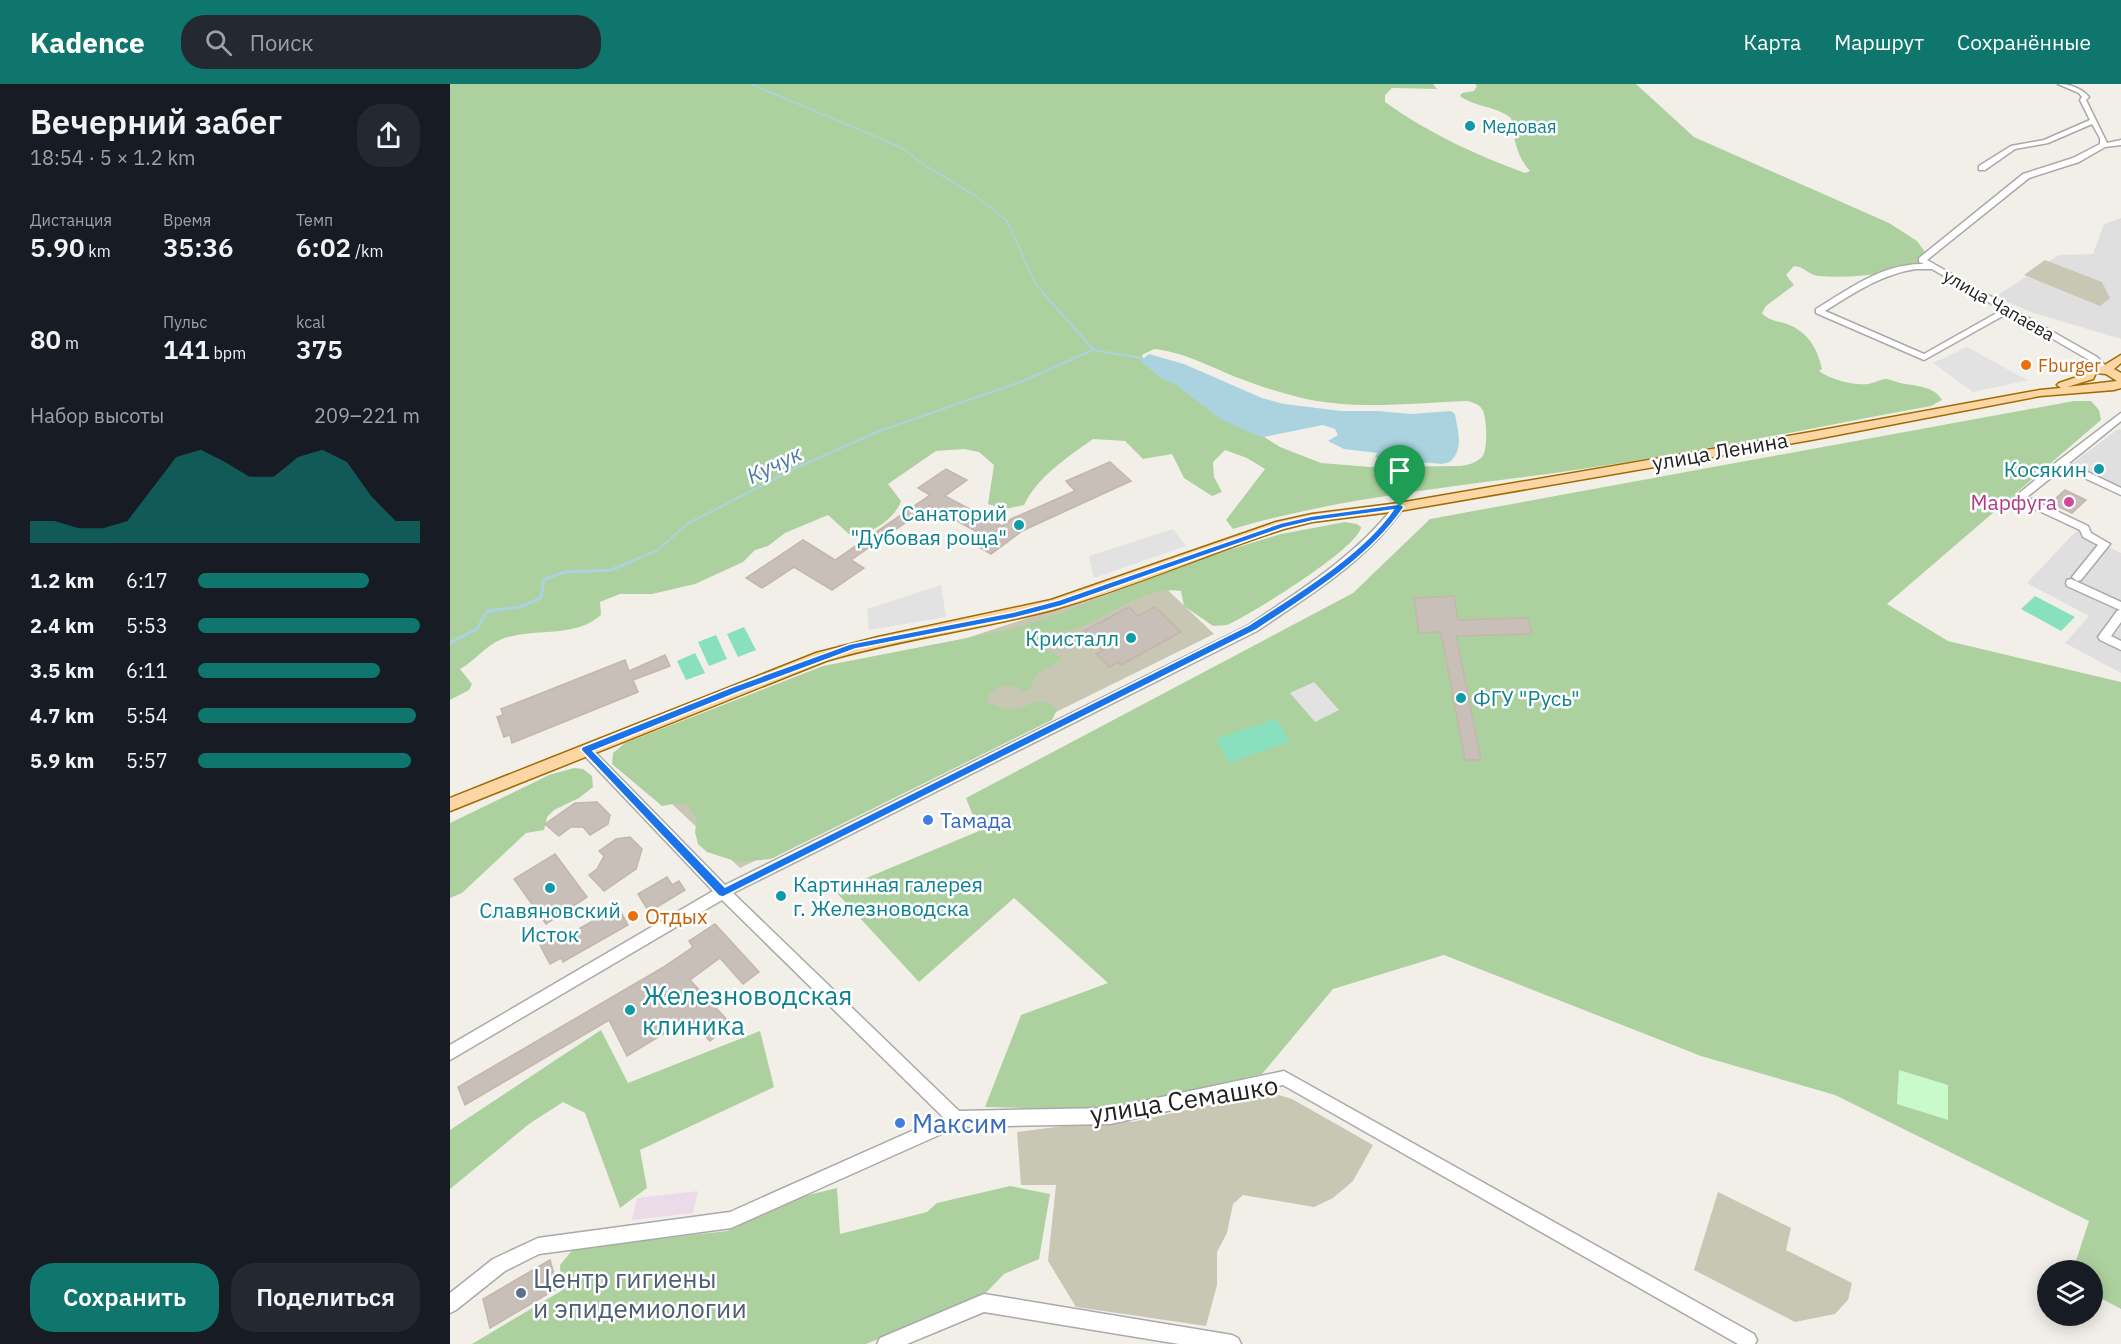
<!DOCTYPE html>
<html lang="ru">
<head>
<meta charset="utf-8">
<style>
	:root { --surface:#171b24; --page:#242831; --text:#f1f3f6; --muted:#9ea1a6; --accent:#0f766e }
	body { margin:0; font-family:"IBM Plex Sans",sans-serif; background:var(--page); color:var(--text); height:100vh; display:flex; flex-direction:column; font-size:22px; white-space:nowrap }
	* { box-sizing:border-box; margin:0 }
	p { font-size:20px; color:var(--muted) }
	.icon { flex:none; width:33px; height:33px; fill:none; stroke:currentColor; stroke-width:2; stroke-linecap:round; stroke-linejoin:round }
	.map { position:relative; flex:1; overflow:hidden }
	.side { display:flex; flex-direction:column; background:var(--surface); width:450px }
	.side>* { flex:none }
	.fabs { position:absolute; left:1587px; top:1176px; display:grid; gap:12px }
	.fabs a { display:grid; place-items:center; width:66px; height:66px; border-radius:50%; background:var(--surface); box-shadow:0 3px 15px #0003; font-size:30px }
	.pin { position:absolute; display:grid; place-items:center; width:51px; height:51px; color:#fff; margin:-62px -26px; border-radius:50% 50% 50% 0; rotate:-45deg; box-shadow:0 0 6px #0007 }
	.pin .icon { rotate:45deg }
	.round { display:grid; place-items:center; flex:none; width:63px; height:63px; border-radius:24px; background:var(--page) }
	.overview { display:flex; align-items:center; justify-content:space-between; height:102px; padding:0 30px }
	h1 { font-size:33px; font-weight:600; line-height:45px }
	.metrics { display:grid; grid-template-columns:repeat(3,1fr); gap:9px; height:102px; padding:6px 30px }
	.metrics div { display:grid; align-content:center }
	.metrics b { font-size:26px; font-weight:600 }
	.metrics small { font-size:16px; font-weight:400 }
	.metrics p { font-size:16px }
	.chart { height:168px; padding:12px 30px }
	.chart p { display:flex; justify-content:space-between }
	.chart svg { width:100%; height:108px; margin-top:6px; fill:var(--accent); opacity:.7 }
	.cta { display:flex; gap:12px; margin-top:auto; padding:12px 30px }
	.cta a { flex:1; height:69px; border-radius:24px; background:var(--accent); color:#fff; font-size:24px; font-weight:600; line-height:69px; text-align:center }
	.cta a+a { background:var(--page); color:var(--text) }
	ul { padding:0 30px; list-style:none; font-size:20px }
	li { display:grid; grid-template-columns:96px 72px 1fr; align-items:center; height:45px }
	li i { height:15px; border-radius:8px; background:var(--accent) }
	header { display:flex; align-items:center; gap:36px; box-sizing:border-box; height:84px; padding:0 30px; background:var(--accent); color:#fff }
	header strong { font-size:28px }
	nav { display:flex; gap:33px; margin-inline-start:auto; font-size:21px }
	.search { width:420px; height:54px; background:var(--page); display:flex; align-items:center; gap:15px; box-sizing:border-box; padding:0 21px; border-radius:24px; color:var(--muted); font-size:22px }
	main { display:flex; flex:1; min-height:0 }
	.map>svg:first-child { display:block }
	.residential { fill:#e0dfdf }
	.industrial { fill:#ebdbe8 }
	.construction { fill:#c7c7b4 }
	.forest { fill:#add19e; fill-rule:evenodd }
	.park { fill:#c8facc }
	.pitch { fill:#88e0be }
	.parking { fill:#e2e2e2 }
	.water { fill:#aad3df }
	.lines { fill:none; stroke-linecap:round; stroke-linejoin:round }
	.stream-far2 { stroke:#aad3df; stroke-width:1.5 }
	.stream-far1 { stroke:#aad3df; stroke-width:2 }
	.stream { stroke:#aad3df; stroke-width:3 }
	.building { fill:#c7bfb8; stroke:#c4b6ab; stroke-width:1.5 }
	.minor-casing { stroke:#a9a9a9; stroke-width:3 }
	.major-casing { stroke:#a06b00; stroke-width:3 }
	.minor { fill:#fff; fill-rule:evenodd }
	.major { fill:#fcd6a4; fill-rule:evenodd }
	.route { fill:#1a73e8; stroke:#fff; stroke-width:1.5; fill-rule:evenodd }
	.culture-dot { fill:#0f9aa8; stroke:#fff; stroke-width:2 }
	.food-dot { fill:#e8710a; stroke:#fff; stroke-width:2 }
	.hotel-dot { fill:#d1479c; stroke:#fff; stroke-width:2 }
	.shop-dot { fill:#3f7fe0; stroke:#fff; stroke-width:2 }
	.service-dot { fill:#5c6f8a; stroke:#fff; stroke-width:2 }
	.labels { text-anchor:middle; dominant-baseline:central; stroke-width:5; stroke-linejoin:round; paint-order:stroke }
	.far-culture-label { font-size:18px; fill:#0d838f; stroke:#fff; text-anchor:start }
	.far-street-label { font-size:18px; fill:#222; stroke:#fff }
	.far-food-label { font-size:18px; fill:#c56008; stroke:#fff; text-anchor:start }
	.street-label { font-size:21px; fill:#222; stroke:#fff }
	.culture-label { font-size:21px; fill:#0d838f; stroke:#fff; text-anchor:end }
	.hotel-label { font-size:21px; fill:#b23c85; stroke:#fff; text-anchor:end }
	.shop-label { font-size:21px; fill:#366cbe; stroke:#fff; text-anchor:start }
	.food-label { font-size:21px; fill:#c56008; stroke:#fff; text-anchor:start }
	.water-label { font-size:22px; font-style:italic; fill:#4a7aab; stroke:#fff }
	.near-culture-label { font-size:26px; fill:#0d838f; stroke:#fff; text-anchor:start }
	.near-street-label { font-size:26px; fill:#222; stroke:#fff }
	.near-shop-label { font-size:26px; fill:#366cbe; stroke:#fff; text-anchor:start }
	.near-service-label { font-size:26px; fill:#4e5e75; stroke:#fff; text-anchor:start }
</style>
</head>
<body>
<header>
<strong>Kadence</strong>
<div class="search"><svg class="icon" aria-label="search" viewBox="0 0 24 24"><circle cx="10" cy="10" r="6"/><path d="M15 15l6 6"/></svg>Поиск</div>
<nav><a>Карта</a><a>Маршрут</a><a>Сохранённые</a></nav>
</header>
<main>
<section class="side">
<div class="overview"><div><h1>Вечерний забег</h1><p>18:54 · 5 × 1.2 km</p></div><a class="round"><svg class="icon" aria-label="share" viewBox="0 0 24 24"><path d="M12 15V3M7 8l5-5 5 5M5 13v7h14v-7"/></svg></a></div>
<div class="metrics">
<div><p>Дистанция</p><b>5.90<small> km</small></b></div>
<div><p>Время</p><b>35:36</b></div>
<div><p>Темп</p><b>6:02<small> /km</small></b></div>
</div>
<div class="metrics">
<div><b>80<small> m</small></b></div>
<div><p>Пульс</p><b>141<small> bpm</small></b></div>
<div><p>kcal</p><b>375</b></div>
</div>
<div class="chart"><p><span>Набор высоты</span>209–221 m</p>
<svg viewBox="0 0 160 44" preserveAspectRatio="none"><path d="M0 44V35L10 35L20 38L30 38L40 35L50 22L60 9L70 6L80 11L90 17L100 17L110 9L120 6L130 11L140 25L150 35L160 35V44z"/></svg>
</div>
<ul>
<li><b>1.2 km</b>6:17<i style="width:77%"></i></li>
<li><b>2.4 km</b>5:53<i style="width:100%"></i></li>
<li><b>3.5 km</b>6:11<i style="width:82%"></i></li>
<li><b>4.7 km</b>5:54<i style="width:98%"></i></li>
<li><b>5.9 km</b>5:57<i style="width:96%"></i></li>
</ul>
<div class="cta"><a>Сохранить</a><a>Поделиться</a></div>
</section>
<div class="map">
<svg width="1671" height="1260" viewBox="0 0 1671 1260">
	<rect width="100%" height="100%" fill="#f2efe9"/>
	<!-- residential -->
	<g class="residential">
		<polygon points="1671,134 1671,255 1584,229 1545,213 1609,171 1643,170 1654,140"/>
		<polygon points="1668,345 1671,346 1671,404 1622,380"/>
		<polygon points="1627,446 1671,469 1671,589 1615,559 1639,532 1577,499"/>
	</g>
	<!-- industrial -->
	<polygon class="industrial" points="248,1107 243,1129 182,1136 187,1114"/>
	<!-- construction -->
	<g class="construction">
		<polygon points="1595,176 1652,198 1660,214 1650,222 1574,191"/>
		<polygon points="704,493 764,550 290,784 188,688 483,565"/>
		<polygon points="818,1008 842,1015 923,1061 903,1097 883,1114 864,1123 793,1111 783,1120 777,1149 767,1168 767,1201 756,1242 626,1223 598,1177 606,1101 571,1101 567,1048 668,1035 682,1038"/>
		<polygon points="1268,1108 1341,1144 1336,1166 1402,1199 1398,1216 1385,1230 1345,1238 1244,1186"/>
	</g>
	<!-- forest -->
	<g class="forest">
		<path d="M0 0H983L987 5 942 4 935 11V18C978 49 1026 71 1075 89L1080 87C1066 72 1064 54 1061 34 1046 22 1025 23 1010 12L1012 9 1024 7 1027 2 1025 0H1186L1244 53 1439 139 1467 157 1478 172 1475 180C1440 189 1405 195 1369 192 1358 191 1354 182 1344 182L1336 191 1344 201 1316 222 1312 229C1318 236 1326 237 1334 239 1356 246 1367 262 1372 285L1369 287C1379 295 1405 302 1418 300 1425 299 1430 295 1436 295 1443 296 1448 299 1455 300 1468 302 1485 303 1492 316L1481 322C1365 343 1249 368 1132 385 1018 402 893 412 783 445L776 436 815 385 797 374 775 366 763 378 764 393 772 408 762 412 734 394 722 370 693 375 675 357 643 355C618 373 588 392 574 421L555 425 538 420 544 381 529 368 514 365 486 367 438 400 451 417C445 435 420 451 401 452L378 431 335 449 318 462 305 466 293 478 245 500 202 510H170L150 518 151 531C124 555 85 543 52 555 36 561 25 577 10 585L22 600 19 606 0 616ZM704 265C735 268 762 284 791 295 809 302 829 308 848 313 903 327 962 319 1018 317 1024 319 1030 320 1033 327 1037 336 1038 366 1032 373 1026 379 1018 381 1010 382L920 383 871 379 830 363 694 277 692 271Z"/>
		<polygon points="1624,317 1641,317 1649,326 1651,336 1437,520 1498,557 1671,598 1671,1225 1643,1210 1642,1186 1623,1186 1639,1137 1385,1011 1251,972 994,871 883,905 812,990 658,1026 535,1023 571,931 658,899 564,814 469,898 385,807 529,747 516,714 903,509 980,435"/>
		<path d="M895 438 907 440 911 443C909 464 800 531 777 541L763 542 734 522 731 507C697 501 658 533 627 544 619 548 609 548 600 550L594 564 612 574C597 587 586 583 580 605L573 607C557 598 550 600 537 613V618C542 620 550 625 556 625 578 627 588 607 607 626L602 636 321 775 288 778 257 768 248 760 245 748 247 734 236 720 229 719 212 722 162 680 163 669 175 659 373 582 558 546 598 534 759 472 831 450Z"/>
		<polygon points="124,684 133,685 142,692 143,703 129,714 104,726 97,733 94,746 76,749 12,809 0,814 0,739 99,691"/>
		<polygon points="151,946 178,999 310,947 324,1003 190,1066 197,1104 170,1124 135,1029 113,1018 79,1040 0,1105 0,1046"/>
		<polygon points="560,1102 600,1110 589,1175 554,1190 532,1213 416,1260 22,1260 111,1207 110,1181 124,1164 277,1147 350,1113 387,1104 390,1150 477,1128 487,1119"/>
	</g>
	<!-- park -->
	<polygon class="park" points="1449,986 1498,1001 1498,1036 1447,1020"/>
	<!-- pitch -->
	<g class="pitch">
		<polygon points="1585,512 1625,533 1611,547 1571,525"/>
		<polygon points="294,543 306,566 288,573 277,550"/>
		<polygon points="266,551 277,575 259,582 248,558"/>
		<polygon points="245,569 255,589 236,596 227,577"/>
		<polygon points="826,635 840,657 779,679 766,655"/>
	</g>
	<!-- parking -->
	<g class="parking">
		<polygon points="1517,263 1568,291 1579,296 1523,308 1483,279"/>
		<polygon points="723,445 736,462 644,494 639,472"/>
		<polygon points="491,501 496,533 419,546 417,525"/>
		<polygon points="864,598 889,626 865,638 840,609"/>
	</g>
	<!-- water -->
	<path class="water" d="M699 270 734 280 812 314 834 320 891 327H928L961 330 1001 327 1005 330C1008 348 1014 365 1000 378L992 380 925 374 927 369 894 365 878 357 888 351 885 345 873 341 814 353 808 352 770 335 725 300 712 295 690 277Z"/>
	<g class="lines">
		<!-- stream-far2 -->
		<polyline class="stream-far2" points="301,0 450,63 476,82 526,112 557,137 585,199 595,210"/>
		<!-- stream-far1 -->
		<g class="stream-far1">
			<polyline points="593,209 643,265"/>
			<polyline points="180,478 208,466 237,440 346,384 427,348 573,297 643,266 691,274"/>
		</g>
		<!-- stream -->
		<polyline class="stream" points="0,559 27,545 37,527 70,523 91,514 94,495 115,488 161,486 183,477"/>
	</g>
	<!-- building -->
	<g class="building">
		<polygon points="660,378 681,397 572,447 541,470 527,462 538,454 480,422 401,476 414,484 382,506 344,483 312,504 296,494 353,456 385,476 480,411 468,404 496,385 517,396 495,412 552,442 561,435 625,407 616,397"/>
		<polygon points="1615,406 1636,416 1622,429 1601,419"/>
		<polygon points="1004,512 1008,536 1078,534 1082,550 1006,552 1031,676 1015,676 991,548 969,549 964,514"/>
		<polygon points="679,523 688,532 705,523 731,548 671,581 668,578 659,583 646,570 653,566 634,547"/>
		<polygon points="215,571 220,582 183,596 188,608 62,659 60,651 54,653 47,633 53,631 51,625 175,576 179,587"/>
		<polygon points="147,718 160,731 158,740 140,751 133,743 121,743 109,752 95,740 125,719"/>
		<polygon points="180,753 192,765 186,785 154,807 139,791 147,785 154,772 149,767 166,755"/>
		<polygon points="105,770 137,813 96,840 64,795"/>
		<polygon points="217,793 222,801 229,797 235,806 199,828 188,810"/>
		<polygon points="168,823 178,841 113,878 111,874 100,880 90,861 103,854 105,858"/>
		<polygon points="265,840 309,888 293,900 270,874 240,896 281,940 260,957 238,935 177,972 159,936 15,1021 8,1003 212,884 243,863 239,857"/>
		<polygon points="100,1176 108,1204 40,1244 33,1215"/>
	</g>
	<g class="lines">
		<!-- minor casing -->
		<g class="minor-casing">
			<g id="minor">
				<path d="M1608 0C1620 0 1631 4 1639 13L1636 16 1657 59 1671 56V61L1655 63 1629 78 1579 94 1477 176 1647 273 1658 284V288H1652L1641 277 1558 229 1474 276 1366 229V225C1399 205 1433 179 1474 180L1469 178V174L1573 90 1623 74 1650 60V54L1642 40 1598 59 1565 65 1535 86H1529V82L1561 62 1594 56 1640 36 1630 16 1632 13 1629 9ZM1466 185H1482L1552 226 1474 270 1375 227C1404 209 1432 190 1466 185Z"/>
				<polygon points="1671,329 1671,337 1619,379 1671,404 1671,411 1613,384 1577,413 1638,442 1641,449 1660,460 1631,496 1627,497 1622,493 1648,461 1633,453 1630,446 1570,418 1566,419 1561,416 1608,377"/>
				<path d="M949 420 954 423C917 477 860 511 807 547L283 809 509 1027 660 1024 834 987 1304 1250 1307 1256 1305 1260H1288L833 1001 660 1040 507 1043 281 1144 89 1170 55 1187 6 1226 0 1229V1209L43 1175 88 1154 280 1128 493 1033 272 816 0 976V961L263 807 132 669 130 666 132 663H140L275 801 799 541C852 505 906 472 945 421Z"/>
				<polygon points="1621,495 1671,518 1671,538 1661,552 1671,557 1671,566 1650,556 1648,553 1667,527 1670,526 1617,502 1616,499 1617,496"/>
				<polygon points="534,1210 782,1251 788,1254 791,1260 729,1260 534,1228 457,1260 427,1260 430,1254"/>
			</g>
		</g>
		<!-- major casing -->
		<g class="major-casing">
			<path id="major" d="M1671 271V279L1664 285 1671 289V304L1664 306 1590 312 1361 356 949 427 862 438 834 445C756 470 681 504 602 526 527 546 450 555 376 577L0 727V714L366 569 428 553 601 516 826 438 862 430 949 419 1361 348 1590 306 1611 304 1607 301 1609 299 1633 291 1635 286 1653 282ZM1646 289 1656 290 1667 297 1617 303 1643 295Z"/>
		</g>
		<!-- minor -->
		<use href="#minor" class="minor"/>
		<!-- major -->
		<use href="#major" class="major"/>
	</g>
	<!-- route -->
	<path class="route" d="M950 420 954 423C920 474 857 512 806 546L273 813 269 812 131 666 132 663 282 603 400 560 564 528 609 516 831 439 862 432ZM943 426C912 471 845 511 799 541L275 803 143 667 289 608 405 565 564 534 611 522 833 444 862 437Z"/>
	<!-- markers -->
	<g class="culture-dot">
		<circle cx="1020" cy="42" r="6"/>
		<circle cx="1649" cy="385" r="6"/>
		<circle cx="569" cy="441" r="6"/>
		<circle cx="681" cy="554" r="6"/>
		<circle cx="1011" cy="614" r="6"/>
		<circle cx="100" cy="804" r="6"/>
		<circle cx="331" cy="812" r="6"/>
		<circle cx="180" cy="926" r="6"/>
	</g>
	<g class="food-dot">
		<circle cx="1576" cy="281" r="6"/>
		<circle cx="183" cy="832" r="6"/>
	</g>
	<circle class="hotel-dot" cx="1619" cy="418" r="6"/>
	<g class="shop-dot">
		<circle cx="478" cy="736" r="6"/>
		<circle cx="450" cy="1039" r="6"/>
	</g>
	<circle class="service-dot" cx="71" cy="1209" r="6"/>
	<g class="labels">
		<!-- far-culture labels -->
		<g class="far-culture-label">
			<text x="1032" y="42">Медовая</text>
		</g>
		<!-- far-street labels -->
		<g class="far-street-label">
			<text transform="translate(1549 221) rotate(30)">улица Чапаева</text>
		</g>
		<!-- far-food labels -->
		<g class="far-food-label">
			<text x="1588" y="281">Fburger</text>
		</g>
		<!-- street labels -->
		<g class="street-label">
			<text transform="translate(1270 367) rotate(-10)">улица Ленина</text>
		</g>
		<!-- culture labels -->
		<g class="culture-label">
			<text x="1637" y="385">Косякин</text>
			<text x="557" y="429">Санаторий<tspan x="557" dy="24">"Дубовая роща"</tspan></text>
			<text x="669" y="554">Кристалл</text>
			<text x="1023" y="614" text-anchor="start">ФГУ "Русь"</text>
			<text x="343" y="800" text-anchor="start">Картинная галерея<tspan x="343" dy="24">г. Железноводска</tspan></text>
			<text x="100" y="826" text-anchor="middle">Славяновский<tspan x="100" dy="24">Исток</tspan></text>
		</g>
		<!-- hotel labels -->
		<g class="hotel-label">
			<text x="1607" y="418">Марфуга</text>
		</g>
		<!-- shop labels -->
		<g class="shop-label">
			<text x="490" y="736">Тамада</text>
		</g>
		<!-- food labels -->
		<g class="food-label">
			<text x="195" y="832">Отдых</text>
		</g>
		<!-- water labels -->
		<g class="water-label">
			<text transform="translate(324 380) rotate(-26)">Кучук</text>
		</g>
		<!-- near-culture labels -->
		<g class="near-culture-label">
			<text x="192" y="911">Железноводская<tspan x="192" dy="30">клиника</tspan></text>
		</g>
		<!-- near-street labels -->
		<g class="near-street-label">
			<text transform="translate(734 1015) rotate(-9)">улица Семашко</text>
		</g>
		<!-- near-shop labels -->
		<g class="near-shop-label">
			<text x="462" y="1039">Максим</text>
		</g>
		<!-- near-service labels -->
		<g class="near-service-label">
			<text x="83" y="1194">Центр гигиены<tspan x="83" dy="30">и эпидемиологии</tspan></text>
		</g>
	</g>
</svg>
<div class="fabs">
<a><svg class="icon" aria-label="layers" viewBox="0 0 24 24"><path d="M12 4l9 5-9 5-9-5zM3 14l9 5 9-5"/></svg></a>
</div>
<div class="pin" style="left:950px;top:423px;background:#1e9e55"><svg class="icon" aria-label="arrive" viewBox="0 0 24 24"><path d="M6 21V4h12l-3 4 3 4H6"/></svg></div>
</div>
</main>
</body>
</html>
